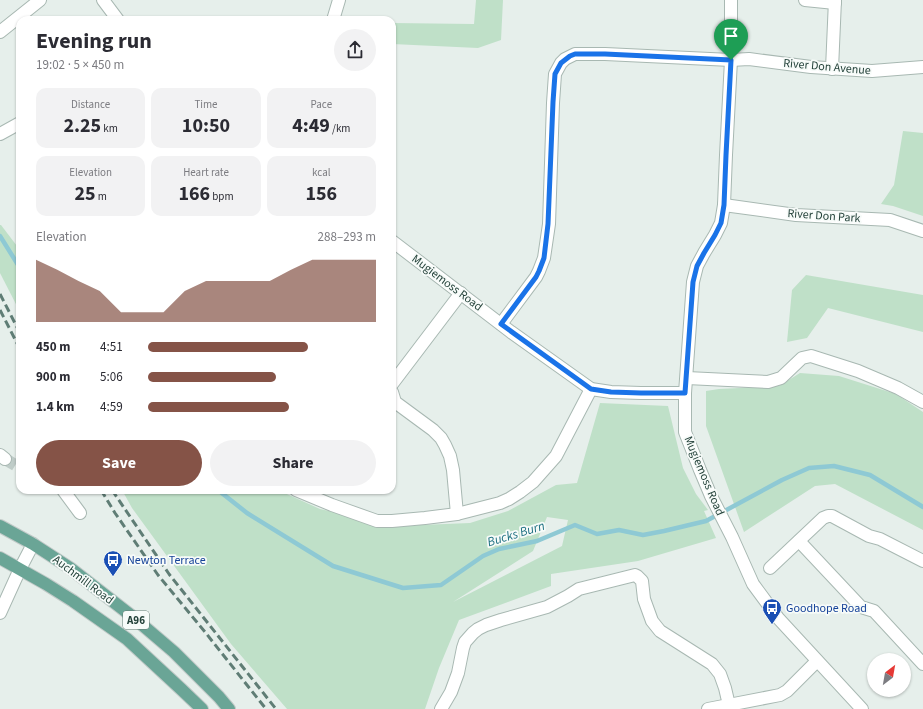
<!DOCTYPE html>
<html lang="en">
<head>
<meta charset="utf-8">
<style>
	:root { --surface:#fff; --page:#f2f2f3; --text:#2b2b33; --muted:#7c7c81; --accent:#855347 }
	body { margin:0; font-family:"Source Sans 3",sans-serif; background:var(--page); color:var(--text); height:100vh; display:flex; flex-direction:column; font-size:15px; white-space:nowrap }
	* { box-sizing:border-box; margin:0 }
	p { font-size:13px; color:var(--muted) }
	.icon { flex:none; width:22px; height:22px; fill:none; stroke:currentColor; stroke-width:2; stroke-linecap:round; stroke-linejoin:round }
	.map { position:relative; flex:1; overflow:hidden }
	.panel { position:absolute; left:16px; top:16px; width:380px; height:478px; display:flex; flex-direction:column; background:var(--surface); border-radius:12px; box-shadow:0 1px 3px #0004 }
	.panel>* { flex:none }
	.needle { width:26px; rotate:31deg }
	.buttons { position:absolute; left:867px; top:653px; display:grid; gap:8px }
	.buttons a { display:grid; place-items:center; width:44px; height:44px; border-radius:50%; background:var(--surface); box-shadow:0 1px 3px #0004; font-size:20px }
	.pin { position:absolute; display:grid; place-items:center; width:34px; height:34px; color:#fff; margin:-41px -17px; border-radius:50% 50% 50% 0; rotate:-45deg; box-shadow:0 0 4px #0007 }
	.pin .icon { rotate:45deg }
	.round { display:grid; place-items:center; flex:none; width:42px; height:42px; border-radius:21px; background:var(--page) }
	.head { display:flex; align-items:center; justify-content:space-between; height:68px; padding:0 20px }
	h1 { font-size:22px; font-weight:700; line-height:30px }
	.figures { display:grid; grid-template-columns:repeat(3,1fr); gap:6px; height:68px; padding:4px 20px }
	.figures div { display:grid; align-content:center; border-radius:10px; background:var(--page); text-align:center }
	.figures b { font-size:20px; font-weight:700 }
	.figures small { font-size:11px; font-weight:400 }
	.figures p { font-size:11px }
	.chart { height:112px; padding:8px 20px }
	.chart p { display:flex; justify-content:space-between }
	.chart svg { width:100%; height:72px; margin-top:4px; fill:var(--accent); opacity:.7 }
	.action { display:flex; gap:8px; margin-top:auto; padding:8px 20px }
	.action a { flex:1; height:46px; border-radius:24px; background:var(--accent); color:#fff; font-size:16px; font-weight:700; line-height:46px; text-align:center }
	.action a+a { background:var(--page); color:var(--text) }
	ul { padding:0 20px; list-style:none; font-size:13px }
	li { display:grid; grid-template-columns:64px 48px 1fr; align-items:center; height:30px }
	li i { height:10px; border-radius:5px; background:var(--accent) }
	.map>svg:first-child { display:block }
	.green { fill:#bfe0c8; fill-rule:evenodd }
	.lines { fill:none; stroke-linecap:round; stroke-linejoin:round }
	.stream { stroke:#8ec9d4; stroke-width:4.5 }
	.minor-tunnel { stroke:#bfccc8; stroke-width:12; stroke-dasharray:12 6; stroke-linecap:butt }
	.minor-casing { stroke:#a8b8b2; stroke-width:14 }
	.major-casing { stroke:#c2cac8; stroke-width:14 }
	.minor { stroke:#fff; stroke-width:12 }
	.major { stroke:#6aa596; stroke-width:12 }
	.rail { stroke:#5f7d75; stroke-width:3; stroke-dasharray:8 4; stroke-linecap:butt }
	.route-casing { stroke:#fff; stroke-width:8 }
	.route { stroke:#1a73e8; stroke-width:5 }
	.labels { text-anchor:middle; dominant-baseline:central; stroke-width:3.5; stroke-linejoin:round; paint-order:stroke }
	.shield { fill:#f7fbf9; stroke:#637a73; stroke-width:1 }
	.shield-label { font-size:11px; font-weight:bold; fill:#24423a }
	.street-label { font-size:12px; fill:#24423a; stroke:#f7fbf9 }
	.transit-label { font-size:12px; fill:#164399; stroke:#f7fbf9; text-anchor:start }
	.water-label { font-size:13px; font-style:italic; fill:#1c6f80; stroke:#f7fbf9 }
</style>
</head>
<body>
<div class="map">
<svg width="923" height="709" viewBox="0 0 923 709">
	<rect width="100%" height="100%" fill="#e6efeb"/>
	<!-- green -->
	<g class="green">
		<polygon points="476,0 503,0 501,40 478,48 392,44 392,23 474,24"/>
		<polygon points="903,131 923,133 923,216 893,206 881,204 894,185"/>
		<polygon points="0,225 1,225 20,250 20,312 0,273"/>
		<polygon points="806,275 923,295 923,332 828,308 807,338 787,342 792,290"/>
		<polygon points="800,373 839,376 896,394 923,412 923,530 835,484 815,486 744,532 706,426 706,391 719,389 779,386"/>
		<path d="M600 403 668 406 683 468 696 494 708 510 704 511 716 538 638 561 551 574V586L459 620 439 668 425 709H287L231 644 132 508 122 490H278L320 509 396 526 470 523 508 511 556 485 577 483ZM547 517 568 520 562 546 453 602 533 551Z"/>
	</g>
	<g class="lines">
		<!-- stream -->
		<g class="stream">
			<polyline points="0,236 20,268"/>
			<polyline points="218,490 247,513 333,566 403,588 441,585 483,556 499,549 537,541 575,525 597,534 619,530 643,535 664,531 706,521 782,480 809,468 834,466 870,475 923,507"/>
		</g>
		<!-- minor-tunnel -->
		<polyline class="minor-tunnel" points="5,459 20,468"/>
		<!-- minor casing -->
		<g class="minor-casing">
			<g id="minor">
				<polyline points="103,0 118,20"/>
				<polyline points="731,0 731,60 726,155 724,205 721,223 715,235 704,253 697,266 693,282 685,393 685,432 700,470 711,496 732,537 753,584 778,618 862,709"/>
				<polyline points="805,0 835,3"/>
				<polyline points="333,20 339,0"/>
				<polyline points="0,32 40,0"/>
				<polyline points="832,69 835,0"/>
				<polyline points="0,134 20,123"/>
				<polyline points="724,205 796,215 890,220 923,231"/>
				<polyline points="392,241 511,332 591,389 611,392 641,393 685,393"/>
				<polyline points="501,324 536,277 539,271 544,258 549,224 553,103 555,74 561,63 565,59 575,54 605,54 731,60 749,59 811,67 872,71 923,67"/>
				<polyline points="687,378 768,382 781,378 802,358 811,356 858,371 898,388 923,402"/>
				<polyline points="392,384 461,293"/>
				<polyline points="392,392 395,402 433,430 441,438 445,445 450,456 453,470 457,514"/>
				<polyline points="0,455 5,459"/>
				<polyline points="63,490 80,513"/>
				<polyline points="296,490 332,505 377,521 392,521 425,518 457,514 500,503 509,499 520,492 533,482 556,456 591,389"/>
				<polyline points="799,541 861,607 874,611 923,664"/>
				<polyline points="770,568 823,518 828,516 832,516 869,536 880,539 923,561"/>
				<polyline points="0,613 20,569 33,544"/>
				<polyline points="441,709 451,692 458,673 463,648 465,642 473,633 478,629 486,625 501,620 547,607 568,596 579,589 635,575 637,576 642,581 644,599 652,621 660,631 712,664 720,674 725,688 729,705"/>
				<polyline points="708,709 780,695 787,691 817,661"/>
			</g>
		</g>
		<!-- major casing -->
		<g class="major-casing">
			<g id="major">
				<polyline points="0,526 33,544 70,568 133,617 174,652 219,697 229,709"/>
				<polyline points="0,558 46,584 73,601 127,639 181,689 202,709"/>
			</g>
		</g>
		<!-- minor -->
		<use href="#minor" class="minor"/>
		<!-- major -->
		<use href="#major" class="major"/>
		<!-- rail -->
		<g class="rail">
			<polyline points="0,294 20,333"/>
			<polyline points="0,310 20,349"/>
			<polyline points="101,490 115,513 158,575 205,632 266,709"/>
			<polyline points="112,490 169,574 276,709"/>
		</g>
	</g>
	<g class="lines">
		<!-- route casing -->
		<g class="route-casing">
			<polygon id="route" points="575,54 605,54 731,60 726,155 724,205 721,223 715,235 704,253 697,266 693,282 685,393 641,393 611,392 591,389 501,324 536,277 539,271 544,258 548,224 553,102 555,74 561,63 570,56"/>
		</g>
		<!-- route -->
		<use href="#route" class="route"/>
	</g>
	<!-- icons -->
	<defs>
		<g id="bus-pin" transform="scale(1)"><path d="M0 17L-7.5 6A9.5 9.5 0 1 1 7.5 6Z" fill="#1a4fb4" stroke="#f7fbf9"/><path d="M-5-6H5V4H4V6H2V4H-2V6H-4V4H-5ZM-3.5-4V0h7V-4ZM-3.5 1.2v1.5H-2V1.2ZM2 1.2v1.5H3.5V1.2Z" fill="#fff"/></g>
	</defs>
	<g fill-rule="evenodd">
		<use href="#bus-pin" x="113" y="560"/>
		<use href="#bus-pin" x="772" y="608"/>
	</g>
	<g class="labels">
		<!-- shield labels -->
		<rect class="shield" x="123" y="611" width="26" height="18" rx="3"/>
		<g class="shield-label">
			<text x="136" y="620">A96</text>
		</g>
		<!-- street labels -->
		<g class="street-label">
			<text transform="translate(827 67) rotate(5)">River Don Avenue</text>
			<text transform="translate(824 216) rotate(4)">River Don Park</text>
			<text transform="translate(447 283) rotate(37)">Mugiemoss Road</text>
			<text transform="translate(704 476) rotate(67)">Mugiemoss Road</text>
			<text transform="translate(83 580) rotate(37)">Auchmill Road</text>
		</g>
		<!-- transit labels -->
		<g class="transit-label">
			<text x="127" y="560">Newton Terrace</text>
			<text x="786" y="608">Goodhope Road</text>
		</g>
		<!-- water labels -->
		<g class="water-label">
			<text transform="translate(516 534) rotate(-17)">Bucks Burn</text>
		</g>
	</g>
</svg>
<div class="buttons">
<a><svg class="needle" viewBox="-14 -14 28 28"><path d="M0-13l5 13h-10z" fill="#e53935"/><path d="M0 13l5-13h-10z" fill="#7c7c81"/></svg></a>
</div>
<div class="pin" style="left:731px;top:60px;background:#1e9e55"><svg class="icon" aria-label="arrive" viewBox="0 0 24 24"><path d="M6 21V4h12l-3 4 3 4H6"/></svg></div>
<section class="panel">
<div class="head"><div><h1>Evening run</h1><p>19:02 · 5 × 450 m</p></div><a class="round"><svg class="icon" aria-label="share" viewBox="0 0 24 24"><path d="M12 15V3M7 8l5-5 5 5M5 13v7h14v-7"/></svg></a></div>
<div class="figures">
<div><p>Distance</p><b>2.25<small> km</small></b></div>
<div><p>Time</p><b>10:50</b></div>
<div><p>Pace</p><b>4:49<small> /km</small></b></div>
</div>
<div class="figures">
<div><p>Elevation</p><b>25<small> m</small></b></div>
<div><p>Heart rate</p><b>166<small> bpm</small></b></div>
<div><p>kcal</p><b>156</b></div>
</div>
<div class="chart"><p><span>Elevation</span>288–293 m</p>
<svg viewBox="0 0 160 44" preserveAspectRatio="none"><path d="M0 44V6L10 12L20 19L30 25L40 38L50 38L60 38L70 25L80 19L90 19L100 19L110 19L120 12L130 6L140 6L150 6L160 6V44z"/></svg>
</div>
<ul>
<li><b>450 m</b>4:51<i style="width:70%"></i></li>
<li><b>900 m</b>5:06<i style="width:56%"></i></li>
<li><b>1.4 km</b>4:59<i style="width:62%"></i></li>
</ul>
<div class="action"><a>Save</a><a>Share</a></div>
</section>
</div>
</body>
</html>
